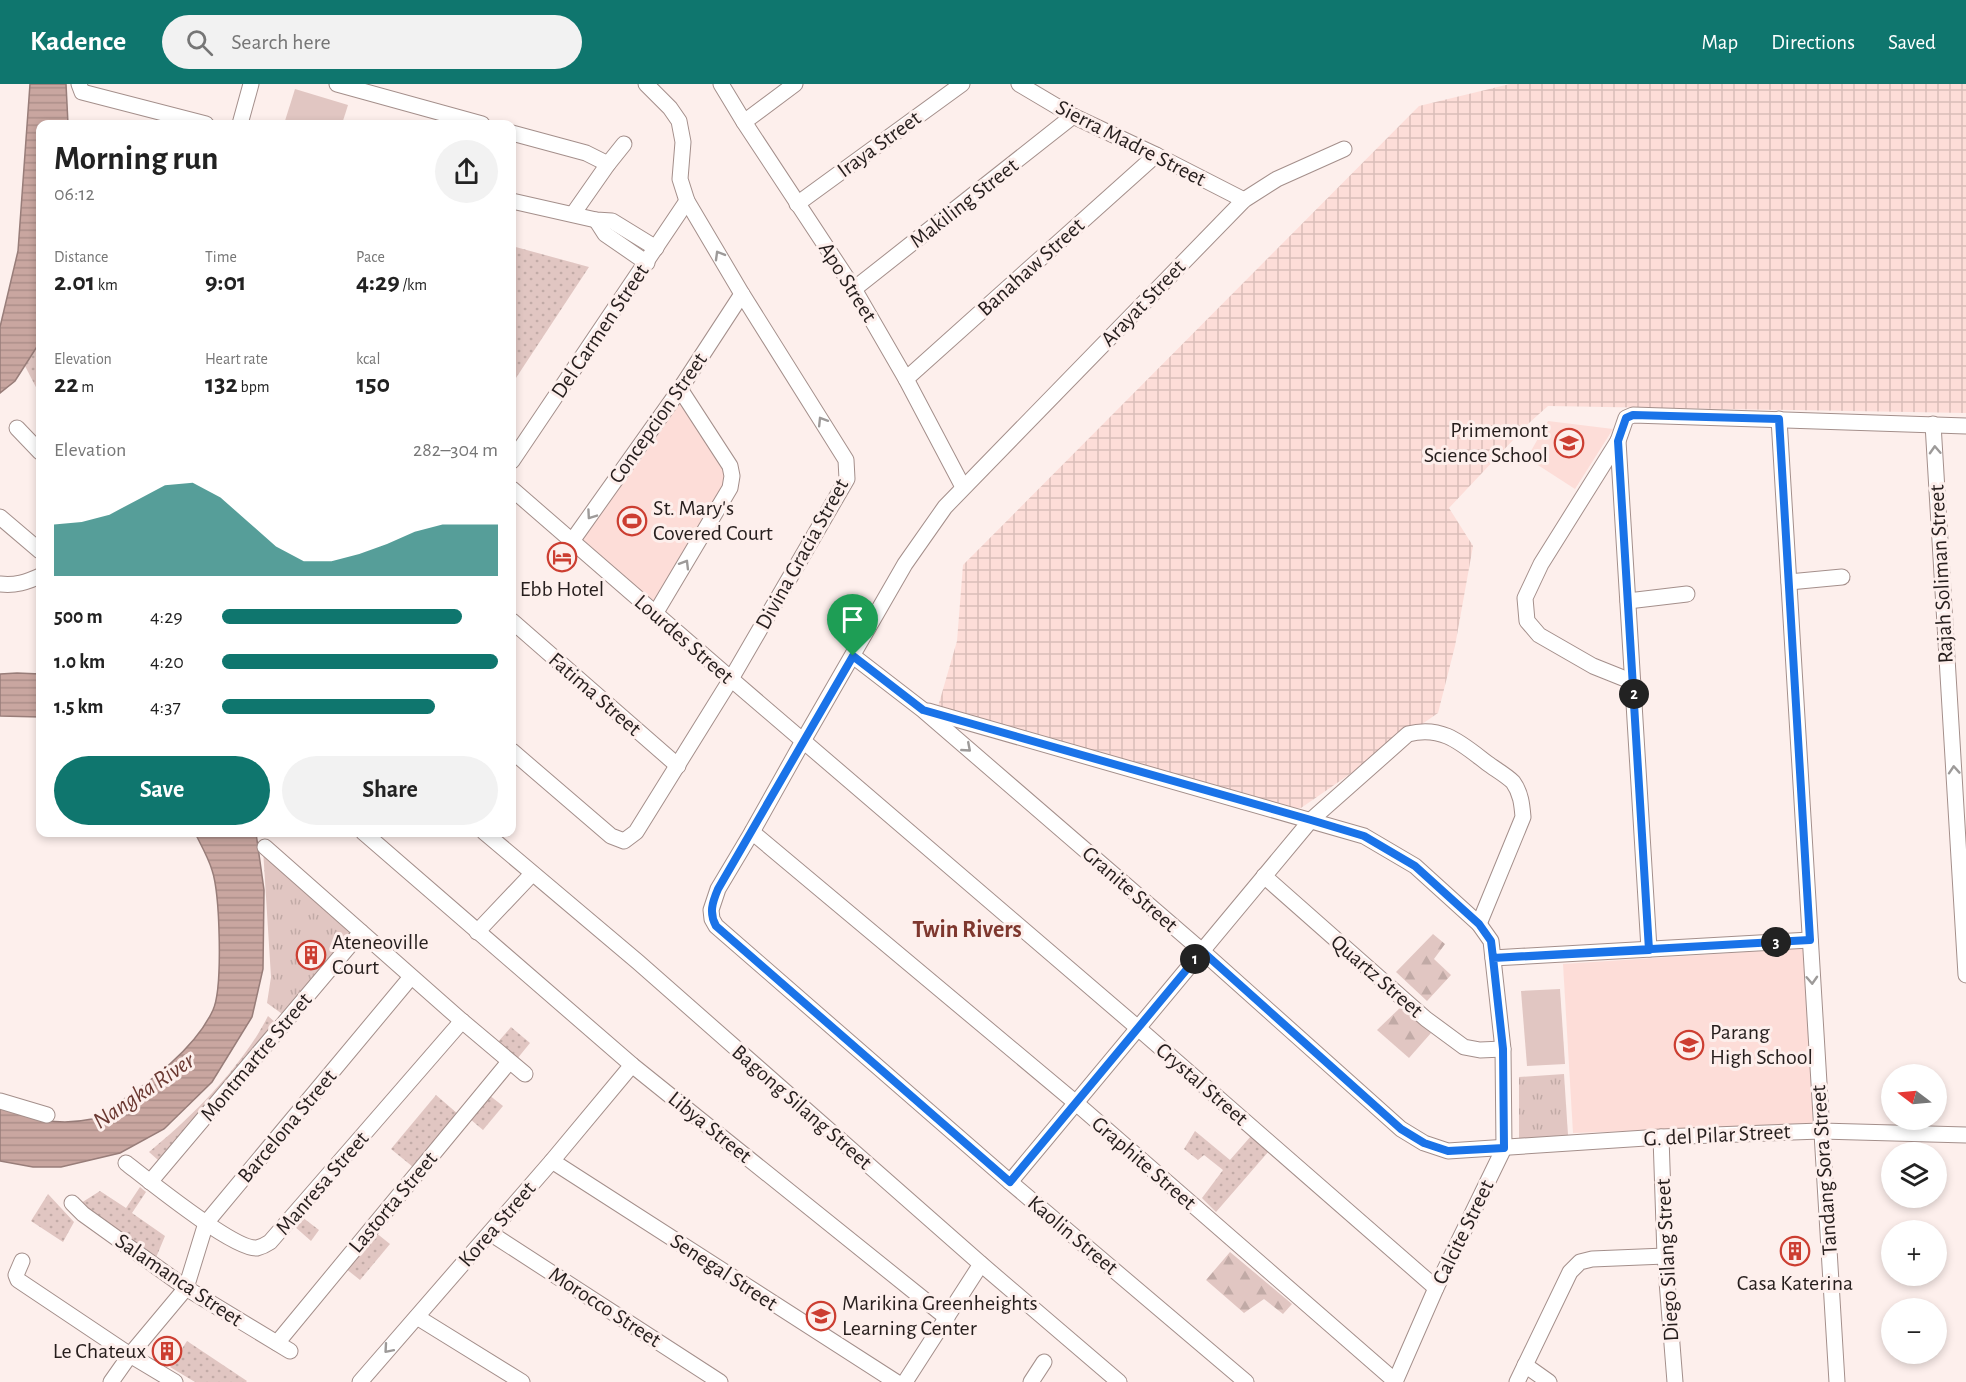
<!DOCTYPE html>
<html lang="en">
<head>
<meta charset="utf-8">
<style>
	:root { --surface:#fff; --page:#f2f2f2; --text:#222; --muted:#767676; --accent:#0f766e }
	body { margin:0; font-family:"Alegreya Sans",sans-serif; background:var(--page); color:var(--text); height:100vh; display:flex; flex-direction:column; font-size:22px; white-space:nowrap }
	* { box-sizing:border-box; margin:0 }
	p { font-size:20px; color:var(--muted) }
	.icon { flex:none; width:33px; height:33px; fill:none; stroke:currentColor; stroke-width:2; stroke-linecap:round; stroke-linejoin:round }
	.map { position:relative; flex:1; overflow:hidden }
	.details { position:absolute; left:36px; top:36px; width:480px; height:717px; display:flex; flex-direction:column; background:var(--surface); border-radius:12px; box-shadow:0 3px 9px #0003 }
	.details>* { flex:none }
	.needle { width:39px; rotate:286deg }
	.buttons { position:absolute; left:1881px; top:980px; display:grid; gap:12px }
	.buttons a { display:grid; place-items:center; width:66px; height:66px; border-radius:50%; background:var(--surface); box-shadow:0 3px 9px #0003; font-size:30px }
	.pin { position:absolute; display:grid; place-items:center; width:51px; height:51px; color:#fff; margin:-62px -26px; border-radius:50% 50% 50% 0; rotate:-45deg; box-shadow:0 0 6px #0007 }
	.pin .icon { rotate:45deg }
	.km { position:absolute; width:30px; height:30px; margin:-15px; border-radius:50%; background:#222; color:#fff; font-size:16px; line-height:30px; text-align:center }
	.round { display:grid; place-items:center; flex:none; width:63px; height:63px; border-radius:32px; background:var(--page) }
	.headline { display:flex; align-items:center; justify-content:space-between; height:102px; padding:0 18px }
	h1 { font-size:33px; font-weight:600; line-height:45px }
	.stats { display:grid; grid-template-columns:repeat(3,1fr); gap:9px; height:102px; padding:6px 18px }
	.stats div { display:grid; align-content:center }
	.stats b { font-size:26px; font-weight:600 }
	.stats small { font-size:16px; font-weight:400 }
	.stats p { font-size:16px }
	.chart { height:168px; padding:12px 18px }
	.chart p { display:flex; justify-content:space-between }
	.chart svg { width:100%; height:108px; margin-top:6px; fill:var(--accent); opacity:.7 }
	.action { display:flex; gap:12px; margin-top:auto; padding:12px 18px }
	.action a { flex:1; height:69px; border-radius:36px; background:var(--accent); color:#fff; font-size:24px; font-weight:600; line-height:69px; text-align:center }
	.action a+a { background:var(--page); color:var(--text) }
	ul { padding:0 18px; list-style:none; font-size:20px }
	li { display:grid; grid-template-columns:96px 72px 1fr; align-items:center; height:45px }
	li i { height:15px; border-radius:8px; background:var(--accent) }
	header { display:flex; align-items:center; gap:36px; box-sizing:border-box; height:84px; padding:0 30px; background:var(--accent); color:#fff }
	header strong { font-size:28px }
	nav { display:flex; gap:33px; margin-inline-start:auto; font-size:21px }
	.search { width:420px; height:54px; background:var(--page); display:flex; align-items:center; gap:15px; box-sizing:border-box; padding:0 21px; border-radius:33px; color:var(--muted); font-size:22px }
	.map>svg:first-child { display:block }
	.built { fill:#fdddd8 }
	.industrial { fill:url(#industrial-grid) }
	.grass { fill:url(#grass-dots) }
	.forest { fill:url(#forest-firs) }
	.park { fill:url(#park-tufts) }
	.pitch { fill:#e1c6c2 }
	.water { fill:url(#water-rules); stroke:#987d79; stroke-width:1.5 }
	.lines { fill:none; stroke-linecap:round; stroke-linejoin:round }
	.minor-casing { stroke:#a48f8b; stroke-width:17 }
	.minor { stroke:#fff; stroke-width:15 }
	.oneway { stroke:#9d9a99 }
	.route-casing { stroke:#fff; stroke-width:12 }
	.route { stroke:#1a73e8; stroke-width:8 }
	.labels { text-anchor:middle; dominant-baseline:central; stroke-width:6; stroke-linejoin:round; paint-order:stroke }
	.street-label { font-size:22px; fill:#261e1d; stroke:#fdefec }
	.poi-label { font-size:22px; fill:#261e1d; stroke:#fdefec; text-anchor:start }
	.neighbourhood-label { font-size:24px; font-weight:bold; fill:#7e372e; stroke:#fdefec }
	.water-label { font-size:24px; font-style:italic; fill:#6b3932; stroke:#fdefec }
</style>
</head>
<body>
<header>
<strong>Kadence</strong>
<div class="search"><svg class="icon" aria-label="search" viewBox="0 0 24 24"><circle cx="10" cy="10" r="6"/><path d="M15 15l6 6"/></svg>Search here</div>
<nav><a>Map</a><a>Directions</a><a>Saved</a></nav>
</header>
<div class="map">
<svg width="1966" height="1298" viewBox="0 0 1966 1298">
	<defs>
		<pattern id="industrial-grid" width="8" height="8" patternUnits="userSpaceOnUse" patternTransform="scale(1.5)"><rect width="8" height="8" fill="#fdddd8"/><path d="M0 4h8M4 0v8" fill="none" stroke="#d9bdb9"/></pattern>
		<pattern id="grass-dots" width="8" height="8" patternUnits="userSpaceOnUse" patternTransform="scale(1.5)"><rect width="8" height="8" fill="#e1c6c2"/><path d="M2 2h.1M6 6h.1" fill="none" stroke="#c1aaa6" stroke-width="1.8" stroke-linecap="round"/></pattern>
		<pattern id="forest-firs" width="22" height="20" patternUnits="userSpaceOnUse" patternTransform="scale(1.5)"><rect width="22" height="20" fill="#e1c6c2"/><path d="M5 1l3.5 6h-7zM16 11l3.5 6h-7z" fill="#c1aaa6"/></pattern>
		<pattern id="park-tufts" width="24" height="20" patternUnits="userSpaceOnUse" patternTransform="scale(1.5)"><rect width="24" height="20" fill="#e1c6c2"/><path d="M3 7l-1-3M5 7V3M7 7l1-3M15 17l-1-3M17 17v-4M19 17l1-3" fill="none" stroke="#c1aaa6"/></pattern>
		<pattern id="water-rules" width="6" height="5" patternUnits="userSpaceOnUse" patternTransform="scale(1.5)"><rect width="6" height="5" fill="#c9a6a0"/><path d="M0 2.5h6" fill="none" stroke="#ac8e89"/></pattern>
	</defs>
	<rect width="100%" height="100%" fill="#fdefec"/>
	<!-- built -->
	<g class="built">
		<polygon points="678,312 733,396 657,520 581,454"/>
		<polygon points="1548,337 1613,345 1575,405 1527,374"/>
		<polygon points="1805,864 1813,1041 1573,1049 1563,880"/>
	</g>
	<!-- industrial -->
	<polygon class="industrial" points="1510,0 1966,0 1966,329 1548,322 1529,339 1449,424 1473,462 1455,562 1438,629 1301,724 1264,723 937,626 957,557 963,481 1419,22"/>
	<!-- grass -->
	<g class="grass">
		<polygon points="512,162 589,183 512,300"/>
		<polygon points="40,258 40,311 25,282"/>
		<path d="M268 932 276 939 158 1076 149 1068C191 1034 243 982 268 932Z"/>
		<polygon points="511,943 530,959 517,975 498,958"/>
		<polygon points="436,1011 458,1030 413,1083 391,1065"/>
		<polygon points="489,1011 503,1022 483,1046 470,1035"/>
		<polygon points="1195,1047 1230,1076 1251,1052 1269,1067 1216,1128 1202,1114 1223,1086 1204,1071 1198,1076 1184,1065"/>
		<polygon points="140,1103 146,1108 132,1129 165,1152 155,1176 81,1119 100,1107 126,1124"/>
		<polygon points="48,1110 74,1138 63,1158 31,1137"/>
		<polygon points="302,1133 319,1146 311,1157 294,1142"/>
		<polygon points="375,1148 390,1160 360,1196 345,1184"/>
		<polygon points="187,1257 247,1297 246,1298 195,1298 170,1283"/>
	</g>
	<!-- forest -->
	<g class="forest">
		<polygon points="1433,850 1445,860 1434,875 1451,891 1427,917 1396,888"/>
		<polygon points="1403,921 1431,949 1409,974 1377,946"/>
		<polygon points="1230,1168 1292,1220 1283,1230 1264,1215 1244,1229 1206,1196"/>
	</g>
	<!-- park -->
	<g class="park">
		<polygon points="263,765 353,851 285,932 267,919 271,893"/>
		<polygon points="1564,990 1568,1051 1519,1055 1519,993"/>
	</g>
	<!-- pitch -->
	<g class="pitch">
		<polygon points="295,5 348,21 342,40 284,40"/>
		<polygon points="1560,905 1565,980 1527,982 1521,907"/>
	</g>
	<!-- water -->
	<g class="water">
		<polygon points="30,0 66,0 68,40 40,40 40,258 15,297 0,309 0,243 18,167"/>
		<polygon points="17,589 40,590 40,633 0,632 0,590"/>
		<path d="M195 749H256L264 806 263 885 252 933 212 998 164 1045 120 1069 61 1083H33L0 1077V1021C30 1036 59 1042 92 1035 100 1033 109 1025 115 1021 150 998 195 965 213 926 223 904 220 810 212 786 208 773 201 761 195 749Z"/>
	</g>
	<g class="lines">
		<!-- minor casing -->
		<g class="minor-casing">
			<g id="minor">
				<polyline points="79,0 82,8 206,40"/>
				<polyline points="337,0 482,40"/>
				<polyline points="721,0 744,38 854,205 906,295 963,403"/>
				<polyline points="1019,0 1073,32 1156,71 1244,116"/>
				<polyline points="744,38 795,0"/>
				<polyline points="240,40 251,0"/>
				<polyline points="512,49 586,69 608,80"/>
				<polyline points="512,117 596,136 612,137 656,164"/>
				<polyline points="797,120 962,0"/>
				<polyline points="573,130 608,80 624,60"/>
				<polyline points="596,136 605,150 647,179"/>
				<polyline points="854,205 1073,32"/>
				<polyline points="906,295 1156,71"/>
				<polyline points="1779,335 1837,1298"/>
				<polyline points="1933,340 1966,891"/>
				<polyline points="17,344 40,368"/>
				<polyline points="1618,357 1541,480 1525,514 1527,537 1539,551 1593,582 1633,598"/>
				<polyline points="512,377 687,117"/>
				<polyline points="512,405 731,595 1138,944 1436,1204"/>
				<polyline points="0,433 40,467"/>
				<polyline points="572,457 680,305 742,210"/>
				<polyline points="1789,498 1842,493"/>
				<path d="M0 500C15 502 27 498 40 492"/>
				<polyline points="1628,517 1687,510"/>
				<polyline points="655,530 730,404 732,392 730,382 680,305"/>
				<polyline points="512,537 678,682"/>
				<polyline points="853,572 923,626 1202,867 1401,1045 1424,1059 1448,1067 1661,1053 1821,1047 1966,1051"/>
				<polyline points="928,627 1364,752 1415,782 1479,840 1491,857 1503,965 1504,1064 1436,1204 1395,1298"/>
				<polyline points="512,667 611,752 624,757 636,748 731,595 847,395 846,376 742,210 687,117 680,95 683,58 679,37 670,24 646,0"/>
				<polyline points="363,748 632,981 947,1234"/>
				<polyline points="484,748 638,878 981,1180 1119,1298"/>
				<polyline points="752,748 1076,1019 1395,1297"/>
				<polyline points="265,763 462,937 525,990"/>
				<polyline points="1264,792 1426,935 1464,963 1480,966 1503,965"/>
				<polyline points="477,848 532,790"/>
				<polyline points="1649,865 1618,357 1626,334 1633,331 1966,342"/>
				<polyline points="1493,874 1810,856"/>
				<polyline points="0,1017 47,1031"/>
				<polyline points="1661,1053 1665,1172 1675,1298"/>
				<polyline points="552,1077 896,1298"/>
				<path d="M126 1079C148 1096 234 1166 257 1164 261 1163 267 1160 270 1158L462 937"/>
				<polyline points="150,1098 361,848"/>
				<path d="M1010 1098 1311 736 1408 650C1442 641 1461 659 1487 679 1495 685 1506 691 1513 698 1521 709 1522 721 1523 733L1479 840"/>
				<polyline points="72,1119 83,1130 186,1204 290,1267"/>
				<polyline points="490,1149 720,1298"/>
				<polyline points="22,1177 16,1191 18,1196 130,1271 175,1298"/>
				<polyline points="417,1233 522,1298"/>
				<polyline points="277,1259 509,978"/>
				<polyline points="1525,1281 1549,1298"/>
				<polyline points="111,1298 130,1271 186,1204 206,1139 411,893"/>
				<polyline points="360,1298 552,1077 632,981"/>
				<polyline points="905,1298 981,1180"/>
				<polyline points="1031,1298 1044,1278"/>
				<polyline points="1246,1298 1010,1098 716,842 712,835 711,826 718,805 752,748 803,657 905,480 945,423 1244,116 1277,95 1344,65"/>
				<polyline points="1517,1298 1570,1188 1580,1178 1592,1175 1665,1172"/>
			</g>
		</g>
		<!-- minor -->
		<use href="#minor" class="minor"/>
	</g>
	<!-- one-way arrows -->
	<defs><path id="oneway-chevron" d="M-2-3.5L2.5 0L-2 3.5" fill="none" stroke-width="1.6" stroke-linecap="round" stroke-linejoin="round" transform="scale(1.5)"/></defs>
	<g class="oneway">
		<use href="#oneway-chevron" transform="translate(719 171) rotate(-120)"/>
		<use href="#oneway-chevron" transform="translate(822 337) rotate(-122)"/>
		<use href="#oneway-chevron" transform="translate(1935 366) rotate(-93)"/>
		<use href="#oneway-chevron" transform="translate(591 431) rotate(125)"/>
		<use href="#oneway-chevron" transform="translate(685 480) rotate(-59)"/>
		<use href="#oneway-chevron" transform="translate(967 664) rotate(41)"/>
		<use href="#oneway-chevron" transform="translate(1954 686) rotate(-94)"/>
		<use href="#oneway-chevron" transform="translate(1812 896) rotate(87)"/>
		<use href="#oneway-chevron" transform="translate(388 1265) rotate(131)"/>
	</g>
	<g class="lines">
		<!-- route casing -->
		<g class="route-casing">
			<path id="route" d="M853 572 718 805C712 819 709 829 716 842L1010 1098 1202 867 1401 1045 1424 1059 1448 1067 1504 1064 1503 965 1493 874 1649 866 1618 357 1626 334 1633 331 1779 335 1810 856C1704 862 1599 868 1493 874L1491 857 1479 840 1415 782 1364 752 1311 736 923 626 853 572"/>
		</g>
		<!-- route -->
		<use href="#route" class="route"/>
	</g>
	<!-- icons -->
	<defs>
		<g id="school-ring" transform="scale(1.5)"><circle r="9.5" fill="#fdefec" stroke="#cc3e31" stroke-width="1.5"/><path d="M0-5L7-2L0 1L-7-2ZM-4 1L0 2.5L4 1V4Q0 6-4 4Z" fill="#cc3e31"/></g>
		<g id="stadium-ring" transform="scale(1.5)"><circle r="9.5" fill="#fdefec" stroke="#cc3e31" stroke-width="1.5"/><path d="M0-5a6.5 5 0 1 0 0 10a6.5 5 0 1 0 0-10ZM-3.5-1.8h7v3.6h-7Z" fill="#cc3e31"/></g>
		<g id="hotel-ring" transform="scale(1.5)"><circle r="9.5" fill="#fdefec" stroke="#cc3e31" stroke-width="1.5"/><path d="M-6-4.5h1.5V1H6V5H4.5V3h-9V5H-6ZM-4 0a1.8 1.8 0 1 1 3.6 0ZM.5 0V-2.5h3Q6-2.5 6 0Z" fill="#cc3e31"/></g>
		<g id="building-ring" transform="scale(1.5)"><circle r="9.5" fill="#fdefec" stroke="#cc3e31" stroke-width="1.5"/><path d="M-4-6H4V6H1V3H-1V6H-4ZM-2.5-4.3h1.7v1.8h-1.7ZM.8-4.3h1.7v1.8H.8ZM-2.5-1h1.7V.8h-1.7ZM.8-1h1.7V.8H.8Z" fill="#cc3e31"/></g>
	</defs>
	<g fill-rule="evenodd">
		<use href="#school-ring" x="1569" y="359"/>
		<use href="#stadium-ring" x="632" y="437"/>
		<use href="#hotel-ring" x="562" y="473"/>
		<use href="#building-ring" x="311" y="871"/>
		<use href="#school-ring" x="1689" y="961"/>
		<use href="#building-ring" x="1795" y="1167"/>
		<use href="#school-ring" x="821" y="1232"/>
		<use href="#building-ring" x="167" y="1267"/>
	</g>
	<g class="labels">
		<!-- street labels -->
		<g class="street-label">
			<text transform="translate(1131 59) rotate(27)">Sierra Madre Street</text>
			<text transform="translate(879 60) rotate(-36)">Iraya Street</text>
			<text transform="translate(964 119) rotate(-38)">Makiling Street</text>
			<text transform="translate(1031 183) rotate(-42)">Banahaw Street</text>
			<text transform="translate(848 198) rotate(58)">Apo Street</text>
			<text transform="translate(1143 219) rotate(-46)">Arayat Street</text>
			<text transform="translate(600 247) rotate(-56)">Del Carmen Street</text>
			<text transform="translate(658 334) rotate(-55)">Concepcion Street</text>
			<text transform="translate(802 470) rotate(-61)">Divina Gracia Street</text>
			<text transform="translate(1941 490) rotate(-93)">Rajah Soliman Street</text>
			<text transform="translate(684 555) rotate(41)">Lourdes Street</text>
			<text transform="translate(595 610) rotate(41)">Fatima Street</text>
			<text transform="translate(1130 805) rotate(41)">Granite Street</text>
			<text transform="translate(1377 892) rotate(41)">Quartz Street</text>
			<text transform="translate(256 973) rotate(-50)">Montmartre Street</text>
			<text transform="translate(1202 1000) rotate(41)">Crystal Street</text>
			<text transform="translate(802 1023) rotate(41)">Bagong Silang Street</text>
			<text transform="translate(287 1042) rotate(-50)">Barcelona Street</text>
			<text transform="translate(710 1043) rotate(39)">Libya Street</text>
			<text transform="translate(1717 1051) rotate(-3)">G. del Pilar Street</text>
			<text transform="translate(1144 1079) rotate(41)">Graphite Street</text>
			<text transform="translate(1824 1086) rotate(-94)">Tandang Sora Street</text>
			<text transform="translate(322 1099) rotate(-49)">Manresa Street</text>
			<text transform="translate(393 1118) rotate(-50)">Lastorta Street</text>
			<text transform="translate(497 1140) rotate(-49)">Korea Street</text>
			<text transform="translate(1463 1148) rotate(-64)">Calcite Street</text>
			<text transform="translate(1073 1151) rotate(40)">Kaolin Street</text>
			<text transform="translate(1667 1176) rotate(-93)">Diego Silang Street</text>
			<text transform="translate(724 1188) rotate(33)">Senegal Street</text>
			<text transform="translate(179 1196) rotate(34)">Salamanca Street</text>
			<text transform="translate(605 1223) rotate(33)">Morocco Street</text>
		</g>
		<!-- poi labels -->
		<g class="poi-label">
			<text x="1548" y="346" text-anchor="end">Primemont<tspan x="1548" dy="25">Science School</tspan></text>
			<text x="653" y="424">St. Mary's<tspan x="653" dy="25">Covered Court</tspan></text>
			<text x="562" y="505" text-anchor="middle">Ebb Hotel</text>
			<text x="332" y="858">Ateneoville<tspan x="332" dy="25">Court</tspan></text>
			<text x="1710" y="948">Parang<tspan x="1710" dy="25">High School</tspan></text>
			<text x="1795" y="1199" text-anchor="middle">Casa Katerina</text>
			<text x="842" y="1219">Marikina Greenheights<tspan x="842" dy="25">Learning Center</tspan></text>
			<text x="146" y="1267" text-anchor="end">Le Chateux</text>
		</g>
		<!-- neighbourhood labels -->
		<g class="neighbourhood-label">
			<text x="967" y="846">Twin Rivers</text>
		</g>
		<!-- water labels -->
		<g class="water-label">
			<text transform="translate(144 1007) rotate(-34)">Nangka River</text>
		</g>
	</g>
</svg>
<div class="buttons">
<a><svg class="needle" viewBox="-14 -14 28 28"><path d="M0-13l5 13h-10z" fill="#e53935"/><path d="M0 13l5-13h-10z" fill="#767676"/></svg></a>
<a><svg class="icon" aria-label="layers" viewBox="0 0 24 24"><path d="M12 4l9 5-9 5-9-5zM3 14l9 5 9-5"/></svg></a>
<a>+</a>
<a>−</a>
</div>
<div class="pin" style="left:853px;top:572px;background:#1e9e55"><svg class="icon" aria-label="arrive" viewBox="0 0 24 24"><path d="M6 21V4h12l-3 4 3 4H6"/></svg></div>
<b class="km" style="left:1195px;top:875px">1</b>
<b class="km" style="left:1634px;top:610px">2</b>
<b class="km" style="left:1776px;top:858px">3</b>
<section class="details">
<div class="headline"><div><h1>Morning run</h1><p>06:12</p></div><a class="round"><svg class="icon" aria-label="share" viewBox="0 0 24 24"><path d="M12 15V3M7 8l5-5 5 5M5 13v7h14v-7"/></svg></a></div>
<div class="stats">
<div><p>Distance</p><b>2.01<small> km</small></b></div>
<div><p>Time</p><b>9:01</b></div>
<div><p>Pace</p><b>4:29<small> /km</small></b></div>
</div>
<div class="stats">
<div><p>Elevation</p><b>22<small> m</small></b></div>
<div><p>Heart rate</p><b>132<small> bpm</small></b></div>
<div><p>kcal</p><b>150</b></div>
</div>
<div class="chart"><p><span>Elevation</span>282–304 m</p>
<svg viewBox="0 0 160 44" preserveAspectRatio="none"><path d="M0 44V23L10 22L20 19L30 13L40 7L50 6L60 12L70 22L80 32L90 38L100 38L110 35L120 31L130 26L140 23L150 23L160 23V44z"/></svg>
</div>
<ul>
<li><b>500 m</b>4:29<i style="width:87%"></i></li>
<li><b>1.0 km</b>4:20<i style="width:100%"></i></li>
<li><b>1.5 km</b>4:37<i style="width:77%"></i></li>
</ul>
<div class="action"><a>Save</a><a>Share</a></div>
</section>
</div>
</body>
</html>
